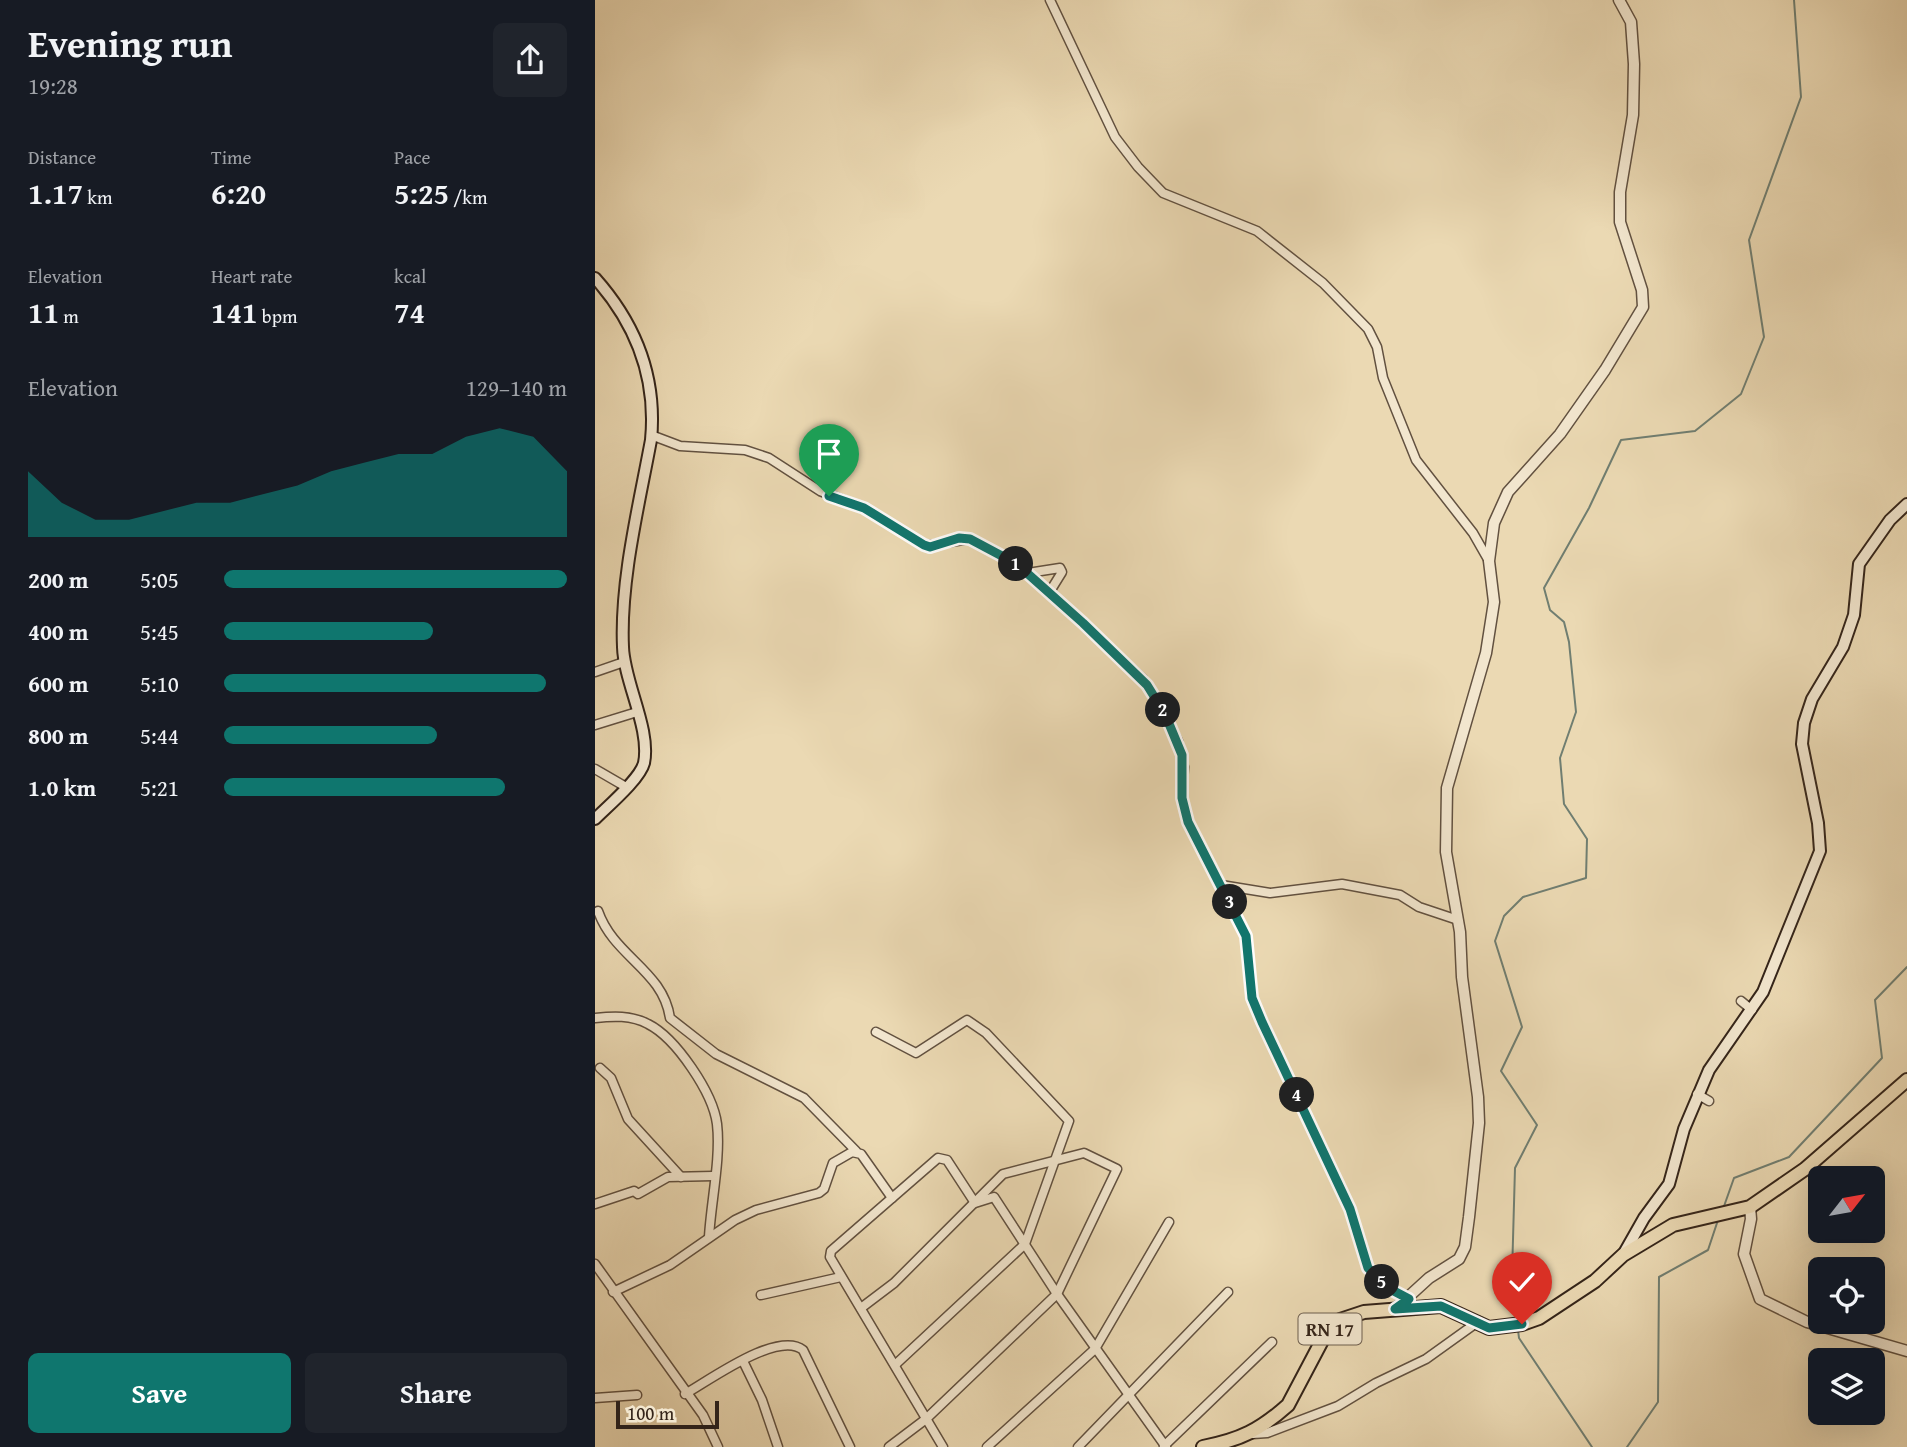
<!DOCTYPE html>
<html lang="en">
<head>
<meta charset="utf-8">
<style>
	:root { --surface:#171b24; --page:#20242c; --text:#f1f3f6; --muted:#9ea1a6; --accent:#0f766e }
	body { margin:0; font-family:"Gentium Book Plus",serif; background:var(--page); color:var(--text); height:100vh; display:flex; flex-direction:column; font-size:26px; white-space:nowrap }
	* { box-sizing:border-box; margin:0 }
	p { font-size:23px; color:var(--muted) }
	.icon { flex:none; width:38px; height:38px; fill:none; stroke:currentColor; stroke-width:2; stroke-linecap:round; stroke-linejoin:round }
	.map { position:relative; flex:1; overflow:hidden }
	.sheet { display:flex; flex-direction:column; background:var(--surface); width:595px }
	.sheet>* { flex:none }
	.needle { width:46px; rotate:59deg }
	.controls { position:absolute; left:1213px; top:1166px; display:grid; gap:14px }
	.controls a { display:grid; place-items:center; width:77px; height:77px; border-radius:10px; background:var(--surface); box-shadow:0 7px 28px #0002; font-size:35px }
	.scale { position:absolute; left:21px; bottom:18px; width:103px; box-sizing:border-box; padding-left:7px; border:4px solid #342419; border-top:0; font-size:19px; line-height:24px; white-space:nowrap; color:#342419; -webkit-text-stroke:5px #f2e6ce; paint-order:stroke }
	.pin { position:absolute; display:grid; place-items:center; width:60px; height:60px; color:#fff; margin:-72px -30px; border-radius:50% 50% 50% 0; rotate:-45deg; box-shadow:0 0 7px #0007 }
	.pin .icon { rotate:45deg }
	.km { position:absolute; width:35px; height:35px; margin:-18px; border-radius:50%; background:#222; color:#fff; font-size:19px; line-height:35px; text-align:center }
	.round { display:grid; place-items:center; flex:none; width:74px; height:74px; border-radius:10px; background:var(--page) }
	.head { display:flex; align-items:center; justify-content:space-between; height:119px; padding:0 28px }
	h1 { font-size:38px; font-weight:700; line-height:52px }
	.stats { display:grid; grid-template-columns:repeat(3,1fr); gap:10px; height:119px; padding:7px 28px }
	.stats div { display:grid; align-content:center }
	.stats b { font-size:30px; font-weight:700 }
	.stats small { font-size:19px; font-weight:400 }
	.stats p { font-size:19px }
	.chart { height:196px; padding:14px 28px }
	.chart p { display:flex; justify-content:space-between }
	.chart svg { width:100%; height:126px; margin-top:7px; fill:var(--accent); opacity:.7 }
	.cta { display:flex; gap:14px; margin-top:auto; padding:14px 28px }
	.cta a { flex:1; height:80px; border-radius:10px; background:var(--accent); color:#fff; font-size:28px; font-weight:700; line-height:80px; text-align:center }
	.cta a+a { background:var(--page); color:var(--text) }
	ul { padding:0 28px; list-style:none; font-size:23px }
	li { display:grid; grid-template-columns:112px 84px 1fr; align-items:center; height:52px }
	li i { height:18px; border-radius:9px; background:var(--accent) }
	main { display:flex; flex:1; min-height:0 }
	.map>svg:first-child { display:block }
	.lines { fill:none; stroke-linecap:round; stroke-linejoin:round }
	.stream { stroke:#707e71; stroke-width:2 }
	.minor-casing { stroke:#625140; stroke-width:11 }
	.tertiary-casing { stroke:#625140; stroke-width:13 }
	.secondary-casing { stroke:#342419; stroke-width:14 }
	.primary-casing { stroke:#342419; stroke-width:16 }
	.minor { stroke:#f2e6ce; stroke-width:8 }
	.tertiary { stroke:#f2e6ce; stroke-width:10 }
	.secondary { stroke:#f2e6ce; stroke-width:10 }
	.primary { stroke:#ebd9b3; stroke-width:12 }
	.route-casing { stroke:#fff; stroke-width:14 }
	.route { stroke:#0f766e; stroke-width:9 }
	.labels { text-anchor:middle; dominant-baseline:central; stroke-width:7; stroke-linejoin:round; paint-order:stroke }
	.shield { fill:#f2e6ce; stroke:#6d5e4f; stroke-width:2 }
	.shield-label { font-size:19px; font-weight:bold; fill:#342419 }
</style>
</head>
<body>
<main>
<section class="sheet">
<div class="head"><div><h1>Evening run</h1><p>19:28</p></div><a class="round"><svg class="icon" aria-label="share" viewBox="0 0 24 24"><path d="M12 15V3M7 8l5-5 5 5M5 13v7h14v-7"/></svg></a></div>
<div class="stats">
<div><p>Distance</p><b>1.17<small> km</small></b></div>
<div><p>Time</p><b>6:20</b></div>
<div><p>Pace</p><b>5:25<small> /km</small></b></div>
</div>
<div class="stats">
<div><p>Elevation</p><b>11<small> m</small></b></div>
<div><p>Heart rate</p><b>141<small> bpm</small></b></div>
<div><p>kcal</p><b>74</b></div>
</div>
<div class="chart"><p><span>Elevation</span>129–140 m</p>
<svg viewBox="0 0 160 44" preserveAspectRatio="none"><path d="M0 44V21L10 32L20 38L30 38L40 35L50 32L60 32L70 29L80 26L90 21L100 18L110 15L120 15L130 9L140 6L150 9L160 21V44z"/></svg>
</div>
<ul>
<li><b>200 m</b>5:05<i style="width:100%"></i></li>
<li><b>400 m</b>5:45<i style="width:61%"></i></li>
<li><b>600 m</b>5:10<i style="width:94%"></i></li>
<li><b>800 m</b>5:44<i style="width:62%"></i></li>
<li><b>1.0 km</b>5:21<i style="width:82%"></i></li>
</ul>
<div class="cta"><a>Save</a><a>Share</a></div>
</section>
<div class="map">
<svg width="1312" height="1447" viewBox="0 0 1312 1447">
	<rect width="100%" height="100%" fill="#ebd9b3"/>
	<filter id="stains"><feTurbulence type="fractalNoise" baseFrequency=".00286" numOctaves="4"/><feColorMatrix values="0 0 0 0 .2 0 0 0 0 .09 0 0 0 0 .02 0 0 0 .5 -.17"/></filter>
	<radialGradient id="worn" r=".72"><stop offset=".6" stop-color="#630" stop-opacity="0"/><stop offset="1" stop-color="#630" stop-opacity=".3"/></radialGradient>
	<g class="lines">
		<!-- stream -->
		<g class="stream">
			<polyline points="1128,1209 1139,1178 1194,1157 1287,1058 1280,1000 1312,967"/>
			<polyline points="922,1321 917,1275 920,1168 942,1125 906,1071 927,1027 900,941 909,916 928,897 991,878 992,839 969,804 965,758 981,712 974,642 969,622 955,610 949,588 994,508 1026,440 1100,431 1146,394 1169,337 1154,240 1206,97 1199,0"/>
			<polyline points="923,1330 924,1338 997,1447"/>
			<polyline points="1032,1447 1063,1402 1064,1277 1113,1250 1123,1220"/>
		</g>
		<!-- minor casing -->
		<g class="minor-casing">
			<g id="minor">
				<polyline points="455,0 520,137 543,167 568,193 662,231 728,283 773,329 782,347 788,378 821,460 878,533 894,561"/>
				<polyline points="56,435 85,446 150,450 174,458 225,491 269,508 329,546 375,539 422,564 548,679 583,741 589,767 587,797 593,822 651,936 657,998 668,1022 755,1209 773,1268 797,1290 814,1299"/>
				<polyline points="433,573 465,568 467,572 454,593"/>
				<polyline points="0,672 29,662"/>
				<polyline points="0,725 42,712"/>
				<polyline points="0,769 31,787"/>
				<polyline points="626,885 675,893 747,884 805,895 824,907 863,920"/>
				<path d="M3 911C19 957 68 970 75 1018L121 1054 209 1098 261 1151"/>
				<polyline points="1146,1001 1157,1010"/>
				<path d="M0 1018C18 1016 36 1015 53 1024 81 1038 118 1093 122 1124 126 1158 116 1202 114 1237"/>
				<polyline points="281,1032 321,1053 372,1020 391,1033 474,1121 430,1244 301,1364"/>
				<polyline points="5,1068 16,1078 33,1119 86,1177"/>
				<polyline points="1102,1094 1114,1101"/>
				<polyline points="0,1204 39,1191 43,1194 73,1177 118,1176"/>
				<polyline points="0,1264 108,1415 123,1447"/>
				<polyline points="18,1292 75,1265 140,1220 161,1210 224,1193 229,1189 238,1163 257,1152 266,1154 297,1198"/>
				<polyline points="166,1295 246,1277"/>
				<polyline points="266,1308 299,1283 408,1174 489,1153 522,1169 462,1294 331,1419 294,1447"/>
				<polyline points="148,1361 167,1400 183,1447"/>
				<path d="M90 1394C115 1380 183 1330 208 1350L255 1447"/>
				<polyline points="0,1398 42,1395"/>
				<polyline points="658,1434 672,1433 743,1406 781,1383 831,1359 884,1321"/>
				<polyline points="569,1446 677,1342"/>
				<polyline points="348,1447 235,1257 236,1251 343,1158 352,1160 380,1203 399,1197 462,1294 571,1447"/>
				<polyline points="392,1447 500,1349 574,1222"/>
				<polyline points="483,1447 633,1292"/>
			</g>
		</g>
		<!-- tertiary casing -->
		<g class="tertiary-casing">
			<g id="tertiary">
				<polyline points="1155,1207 1156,1219 1149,1254 1165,1299 1212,1322 1312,1351"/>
				<polyline points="800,1309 834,1278 864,1259 870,1247 874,1217 884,1123 883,1097 867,977 865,932 851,852 852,788 891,653 899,602 894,561 899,523 913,492 965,434 1010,370 1048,307 1047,290 1025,222 1025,192 1038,115 1039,64 1036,22 1024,0"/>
			</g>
		</g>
		<!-- secondary casing -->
		<g class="secondary-casing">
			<g id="secondary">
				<path d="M0 278C41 324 62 378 56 440 44 505 25 581 28 647 29 682 56 729 49 763 45 779 13 806 0 819"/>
				<polyline points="1028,1255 1049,1218 1074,1184 1089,1129 1114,1070 1168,992 1225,851 1223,823 1207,744 1209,723 1217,699 1248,647 1259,615 1264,564 1295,520 1312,504"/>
			</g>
		</g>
		<!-- primary casing -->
		<g class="primary-casing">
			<path id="primary" d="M608 1447C645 1440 665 1430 693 1405L731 1333 745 1320 769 1312 846 1306 894 1328 927 1324 944 1318 1000 1281 1028 1255 1078 1225 1155 1207 1210 1169 1312 1080"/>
		</g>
		<!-- minor -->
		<use href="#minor" class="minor"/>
		<!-- tertiary -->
		<use href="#tertiary" class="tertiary"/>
		<!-- secondary -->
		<use href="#secondary" class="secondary"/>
		<!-- primary -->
		<use href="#primary" class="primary"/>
	</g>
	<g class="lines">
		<!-- route casing -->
		<g class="route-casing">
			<polyline id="route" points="234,496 269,508 329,545 335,547 364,538 375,539 422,564 488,623 552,685 570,714 587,755 587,798 593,822 651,936 657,998 667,1022 755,1209 773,1268 797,1290 814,1299 800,1309 846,1306 894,1328 927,1324"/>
		</g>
		<!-- route -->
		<use href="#route" class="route"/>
	</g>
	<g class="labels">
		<!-- shield labels -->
		<rect class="shield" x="703.5" y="1313.5" width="63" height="31" rx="5"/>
		<g class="shield-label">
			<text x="735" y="1329">RN 17</text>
		</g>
	</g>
	<rect width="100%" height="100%" filter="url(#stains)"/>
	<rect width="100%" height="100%" fill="url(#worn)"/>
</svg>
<div class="controls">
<a><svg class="needle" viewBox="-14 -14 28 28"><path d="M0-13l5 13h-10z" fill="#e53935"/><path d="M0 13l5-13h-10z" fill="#9ea1a6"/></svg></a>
<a><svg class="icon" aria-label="locate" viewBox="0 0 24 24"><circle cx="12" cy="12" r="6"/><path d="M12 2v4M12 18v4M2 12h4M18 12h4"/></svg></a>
<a><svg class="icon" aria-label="layers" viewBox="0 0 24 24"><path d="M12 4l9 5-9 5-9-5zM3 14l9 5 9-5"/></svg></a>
</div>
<div class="scale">100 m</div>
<div class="pin" style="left:234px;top:496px;background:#1e9e55"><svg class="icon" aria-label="arrive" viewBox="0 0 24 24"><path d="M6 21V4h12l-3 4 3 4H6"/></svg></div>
<div class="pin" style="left:927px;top:1324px;background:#d93025"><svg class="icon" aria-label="check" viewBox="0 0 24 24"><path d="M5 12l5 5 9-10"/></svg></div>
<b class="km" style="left:421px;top:564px">1</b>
<b class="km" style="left:568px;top:710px">2</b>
<b class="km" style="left:635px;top:902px">3</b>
<b class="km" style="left:702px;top:1095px">4</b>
<b class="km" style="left:787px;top:1282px">5</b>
</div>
</main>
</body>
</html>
